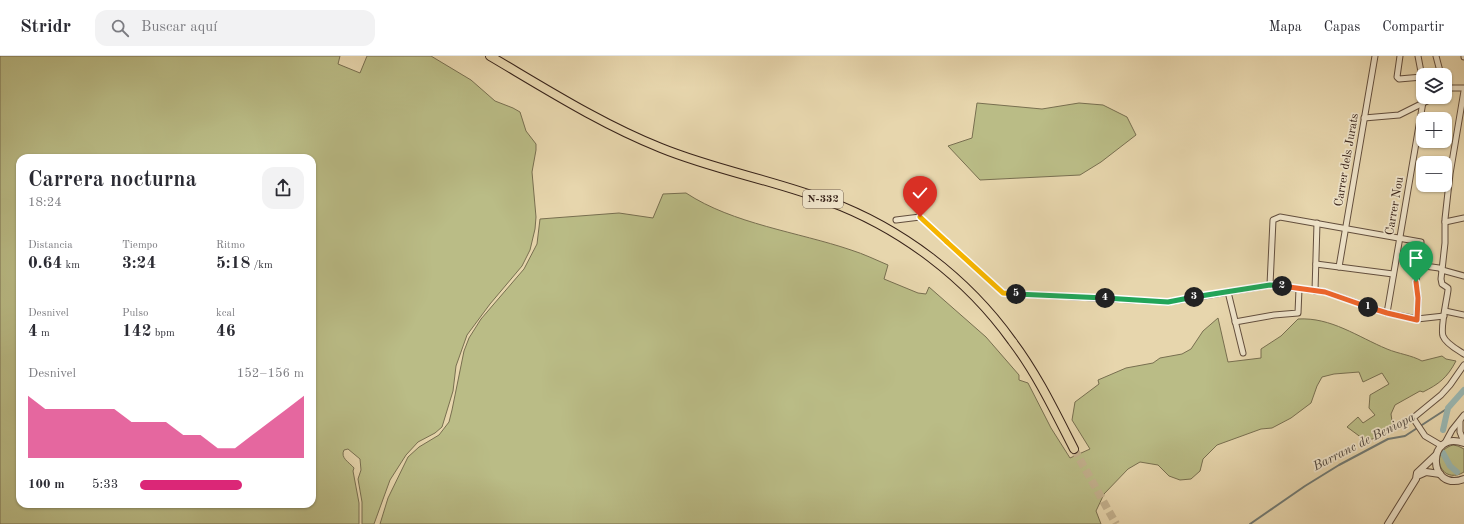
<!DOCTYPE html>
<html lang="es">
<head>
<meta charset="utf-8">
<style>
	:root { --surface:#fff; --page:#f2f2f3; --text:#2b2b33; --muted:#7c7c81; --line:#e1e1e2; --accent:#db2777 }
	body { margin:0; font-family:"Old Standard TT",serif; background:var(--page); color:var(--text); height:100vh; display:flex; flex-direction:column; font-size:15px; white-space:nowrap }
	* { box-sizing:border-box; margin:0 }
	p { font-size:13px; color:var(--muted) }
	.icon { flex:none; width:22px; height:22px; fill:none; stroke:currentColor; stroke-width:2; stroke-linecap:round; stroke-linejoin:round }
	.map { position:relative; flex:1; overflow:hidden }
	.sheet { position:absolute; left:16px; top:98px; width:300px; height:354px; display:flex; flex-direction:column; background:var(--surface); border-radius:12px; box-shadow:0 1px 3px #0004 }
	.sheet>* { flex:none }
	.buttons { position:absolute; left:1416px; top:12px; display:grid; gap:8px }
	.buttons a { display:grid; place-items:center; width:36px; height:36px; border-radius:8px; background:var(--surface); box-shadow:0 1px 3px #0004; font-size:20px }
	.pin { position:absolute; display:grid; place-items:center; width:34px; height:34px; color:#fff; margin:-41px -17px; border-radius:50% 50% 50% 0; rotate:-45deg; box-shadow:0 0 4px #0007 }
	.pin .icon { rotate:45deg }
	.km { position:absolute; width:20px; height:20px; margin:-10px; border-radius:50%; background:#222; color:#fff; font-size:11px; line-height:20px; text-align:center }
	.round { display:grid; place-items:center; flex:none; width:42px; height:42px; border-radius:12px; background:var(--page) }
	.head { display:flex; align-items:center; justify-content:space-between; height:68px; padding:0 12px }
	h1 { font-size:22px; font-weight:700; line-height:30px }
	.figures { display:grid; grid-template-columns:repeat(3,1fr); gap:6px; height:68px; padding:4px 12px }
	.figures div { display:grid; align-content:center }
	.figures b { font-size:17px; font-weight:700 }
	.figures small { font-size:11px; font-weight:400 }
	.figures p { font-size:11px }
	.chart { height:112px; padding:8px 12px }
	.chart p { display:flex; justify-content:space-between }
	.chart svg { width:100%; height:72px; margin-top:4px; fill:var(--accent); opacity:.7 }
	ul { padding:0 12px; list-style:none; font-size:13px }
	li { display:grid; grid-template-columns:64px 48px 1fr; align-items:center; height:30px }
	li i { height:10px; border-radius:5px; background:var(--accent) }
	header { display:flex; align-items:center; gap:24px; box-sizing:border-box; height:56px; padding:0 20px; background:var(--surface); border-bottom:1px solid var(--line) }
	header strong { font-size:19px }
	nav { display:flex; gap:22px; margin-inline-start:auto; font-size:14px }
	.search { width:280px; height:36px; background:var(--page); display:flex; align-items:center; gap:10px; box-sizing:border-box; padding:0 14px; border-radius:12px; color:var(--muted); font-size:15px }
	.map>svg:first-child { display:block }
	.green { fill:#babc86; stroke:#786f50; fill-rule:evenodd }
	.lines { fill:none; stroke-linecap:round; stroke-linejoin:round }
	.stream { stroke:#727b75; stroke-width:2 }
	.canal { stroke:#99b7b2; stroke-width:6 }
	.trunk-tunnel { stroke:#c4b28f; stroke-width:8; stroke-dasharray:8 4; stroke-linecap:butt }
	.minor-casing { stroke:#634f3e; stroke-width:7 }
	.tertiary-casing { stroke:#634f3e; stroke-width:8 }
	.trunk-casing { stroke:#372219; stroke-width:10 }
	.minor { stroke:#efe4ca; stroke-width:5 }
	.tertiary { stroke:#efe4ca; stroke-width:6 }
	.trunk { stroke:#e7d6ad; stroke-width:8 }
	.split-1-casing { stroke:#fff; stroke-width:8 }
	.split-2-casing { stroke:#fff; stroke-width:8 }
	.split-3-casing { stroke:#fff; stroke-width:8 }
	.split-4-casing { stroke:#fff; stroke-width:8 }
	.split-5-casing { stroke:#fff; stroke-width:8 }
	.split-6-casing { stroke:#fff; stroke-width:8 }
	.split-7-casing { stroke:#fff; stroke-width:8 }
	.split-1 { stroke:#f0652b; stroke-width:5 }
	.split-2 { stroke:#f0652b; stroke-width:5 }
	.split-3 { stroke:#22a559; stroke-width:5 }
	.split-4 { stroke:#22a559; stroke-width:5 }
	.split-5 { stroke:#22a559; stroke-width:5 }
	.split-6 { stroke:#f5b400; stroke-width:5 }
	.split-7 { stroke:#f5b400; stroke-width:5 }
	.labels { text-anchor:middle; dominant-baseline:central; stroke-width:3.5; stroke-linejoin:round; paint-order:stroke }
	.shield { fill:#efe4ca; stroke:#6e5c4e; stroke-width:1 }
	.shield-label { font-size:11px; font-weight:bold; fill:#372219 }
	.street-label { font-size:12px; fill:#372219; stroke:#efe4ca }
	.water-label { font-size:13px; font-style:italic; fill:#50473f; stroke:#efe4ca }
</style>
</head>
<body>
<header>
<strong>Stridr</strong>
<div class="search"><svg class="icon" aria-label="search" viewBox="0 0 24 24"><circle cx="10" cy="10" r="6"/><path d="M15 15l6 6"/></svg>Buscar aquí</div>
<nav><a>Mapa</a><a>Capas</a><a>Compartir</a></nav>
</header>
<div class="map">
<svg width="1464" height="468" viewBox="0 0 1464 468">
	<rect width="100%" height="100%" fill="#e7d6ad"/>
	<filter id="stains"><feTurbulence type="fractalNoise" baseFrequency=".005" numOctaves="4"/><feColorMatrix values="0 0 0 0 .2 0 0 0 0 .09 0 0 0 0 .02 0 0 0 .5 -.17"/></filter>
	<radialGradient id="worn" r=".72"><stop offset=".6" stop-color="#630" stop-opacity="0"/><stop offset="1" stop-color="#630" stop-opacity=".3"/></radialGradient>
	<!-- green -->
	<g class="green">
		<path d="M0 0H340L338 8 360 17 367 0H431L471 24 495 45 513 52 520 56 526 75 536 88V94L532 116 536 161 535 173 530 194 522 210 490 248 467 279 456 310 453 335 442 371 435 377 418 386 406 399 390 424 374 468H362V446L358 423 361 414 360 403 348 393 344 394C340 402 349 406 354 412L353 415 359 447V468H0ZM20 102H312V448H20Z"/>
		<polygon points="977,47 1042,53 1079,47 1103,49 1127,61 1136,79 1101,106 1080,119 980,124 948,90 972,82"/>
		<path d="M686 137C733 168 798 176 851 194 864 198 876 204 888 209L884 223 918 237 926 238 929 231 986 281 1019 319V324L1028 327 1051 372 1070 402 1090 393 1072 364 1075 346 1099 328 1098 324 1126 312 1153 307 1160 302 1182 298 1191 293 1203 275 1218 262 1228 306 1261 302V293L1281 280 1298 263C1331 261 1358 281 1387 293 1399 298 1411 299 1422 305L1442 300 1446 303 1456 305C1447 322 1439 328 1423 336L1420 335 1395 349 1391 358 1393 372 1385 379 1366 385 1347 371 1358 361 1363 367 1375 359 1369 352 1370 339 1389 328 1382 317 1363 326 1359 316 1334 318 1322 321 1317 330 1311 347 1291 362 1272 372 1261 373 1217 389 1203 403 1200 415 1191 423 1180 424 1169 420 1158 409 1140 406 1128 413 1104 438 1096 455 1101 468H380L388 442 408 401 419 391 439 379 449 366 452 354 464 295 469 282 481 263 524 213 537 188 540 163 619 157 653 162 663 138Z"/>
		<path d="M1453 389 1458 390 1464 393V416C1441 430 1428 396 1453 389Z"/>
	</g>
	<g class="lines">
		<!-- stream -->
		<polyline class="stream" points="1250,468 1305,430 1339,409 1388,383 1405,380 1448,352"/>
		<!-- canal -->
		<g class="canal">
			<polyline points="1443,374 1448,352 1464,334"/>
			<polyline points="1443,397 1450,410 1457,416"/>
		</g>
		<!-- trunk-tunnel -->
		<polyline class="trunk-tunnel" points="1074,393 1116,468"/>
		<!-- minor casing -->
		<g class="minor-casing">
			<g id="minor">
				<polyline points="1400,0 1397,21 1399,23 1422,21"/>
				<polyline points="1436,0 1441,19"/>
				<polyline points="1464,0 1464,1"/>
				<polyline points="1445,32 1464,32"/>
				<path d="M1464 35 1450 118 1445 163V187L1441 223 1442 228 1448 232V234C1447 243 1440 272 1443 280 1446 288 1458 294 1464 298"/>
				<polyline points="1364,62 1399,59 1435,41"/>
				<polyline points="896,164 920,161 1003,237 1168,246 1270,229 1325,236 1387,257 1417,263 1444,260"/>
				<polyline points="1445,166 1464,162"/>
				<polyline points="1316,208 1393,218"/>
				<polyline points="1418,209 1439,212 1442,214 1464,220"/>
				<polyline points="1339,211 1375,0"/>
				<polyline points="1270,229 1273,164 1280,161 1421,186 1416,226 1418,242 1417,263"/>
				<polyline points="1315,235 1317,167"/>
				<polyline points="1228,236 1243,297"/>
				<polyline points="1445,255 1464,259"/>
				<polyline points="1387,257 1423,46 1422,21 1418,0"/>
				<polyline points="1235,266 1274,259 1298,257 1299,233"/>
				<polyline points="1460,365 1460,376 1464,386"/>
				<polyline points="1445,387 1452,374 1464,359"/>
				<polyline points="1442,390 1425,380 1413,362 1441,339 1450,329 1464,309"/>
			</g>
		</g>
		<!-- tertiary casing -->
		<g class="tertiary-casing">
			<g id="tertiary">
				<path d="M1464 387C1426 373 1427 437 1464 423"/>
				<polyline points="1417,420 1426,416 1440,418"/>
				<polyline points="1388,468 1416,423 1417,417 1436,399"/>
			</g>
		</g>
		<!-- trunk casing -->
		<g class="trunk-casing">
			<path id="trunk" d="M490 0C546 33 601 68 661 92 715 114 773 124 828 145 901 172 967 222 1012 285 1037 318 1055 356 1074 393"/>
		</g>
		<!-- minor -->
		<use href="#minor" class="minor"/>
		<!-- tertiary -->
		<use href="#tertiary" class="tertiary"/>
		<!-- trunk -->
		<use href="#trunk" class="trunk"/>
	</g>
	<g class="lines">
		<!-- split-1 casing -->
		<g class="split-1-casing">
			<polyline id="split-1" points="1368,251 1387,257 1417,264 1418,242 1416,226"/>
		</g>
		<!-- split-2 casing -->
		<g class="split-2-casing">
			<polyline id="split-2" points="1282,230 1325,236 1368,251"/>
		</g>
		<!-- split-3 casing -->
		<g class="split-3-casing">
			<polyline id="split-3" points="1194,241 1270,229 1282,230"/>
		</g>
		<!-- split-4 casing -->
		<g class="split-4-casing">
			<polyline id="split-4" points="1105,242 1168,246 1194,241"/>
		</g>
		<!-- split-5 casing -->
		<g class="split-5-casing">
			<polyline id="split-5" points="1016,238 1105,242"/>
		</g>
		<!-- split-6 casing -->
		<g class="split-6-casing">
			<polyline id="split-6" points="947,186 1003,237 1016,238"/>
		</g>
		<!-- split-7 casing -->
		<g class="split-7-casing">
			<polyline id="split-7" points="920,161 947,186"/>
		</g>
		<!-- split-1 -->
		<use href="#split-1" class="split-1"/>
		<!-- split-2 -->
		<use href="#split-2" class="split-2"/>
		<!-- split-3 -->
		<use href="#split-3" class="split-3"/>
		<!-- split-4 -->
		<use href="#split-4" class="split-4"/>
		<!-- split-5 -->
		<use href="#split-5" class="split-5"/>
		<!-- split-6 -->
		<use href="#split-6" class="split-6"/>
		<!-- split-7 -->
		<use href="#split-7" class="split-7"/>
	</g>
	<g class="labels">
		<!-- shield labels -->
		<rect class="shield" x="803" y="134" width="40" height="18" rx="3"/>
		<g class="shield-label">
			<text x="823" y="143">N-332</text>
		</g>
		<!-- street labels -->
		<g class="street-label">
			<text transform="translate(1347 104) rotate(-80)">Carrer dels Jurats</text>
			<text transform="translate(1395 150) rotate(-80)">Carrer Nou</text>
		</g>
		<!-- water labels -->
		<g class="water-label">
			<text transform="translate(1364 386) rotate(-27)">Barranc de Beniopa</text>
		</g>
	</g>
	<rect width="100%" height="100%" filter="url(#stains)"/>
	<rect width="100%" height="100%" fill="url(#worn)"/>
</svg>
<div class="buttons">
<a><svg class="icon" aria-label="layers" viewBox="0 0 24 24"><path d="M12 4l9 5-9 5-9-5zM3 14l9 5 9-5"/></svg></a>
<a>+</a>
<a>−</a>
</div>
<div class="pin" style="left:1416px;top:226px;background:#1e9e55"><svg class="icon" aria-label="arrive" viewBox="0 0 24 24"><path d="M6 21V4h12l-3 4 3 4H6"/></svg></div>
<div class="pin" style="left:920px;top:161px;background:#d93025"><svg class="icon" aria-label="check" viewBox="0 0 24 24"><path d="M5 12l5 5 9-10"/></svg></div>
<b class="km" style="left:1368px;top:251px">1</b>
<b class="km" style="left:1282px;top:230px">2</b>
<b class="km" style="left:1194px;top:241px">3</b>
<b class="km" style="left:1105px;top:242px">4</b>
<b class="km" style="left:1016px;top:238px">5</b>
<section class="sheet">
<div class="head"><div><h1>Carrera nocturna</h1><p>18:24</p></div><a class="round"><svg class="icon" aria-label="share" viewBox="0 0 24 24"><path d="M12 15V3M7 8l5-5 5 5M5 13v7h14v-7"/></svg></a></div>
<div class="figures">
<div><p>Distancia</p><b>0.64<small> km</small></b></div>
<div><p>Tiempo</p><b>3:24</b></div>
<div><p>Ritmo</p><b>5:18<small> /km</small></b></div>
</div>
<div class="figures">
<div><p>Desnivel</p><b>4<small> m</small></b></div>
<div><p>Pulso</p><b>142<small> bpm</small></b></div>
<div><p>kcal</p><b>46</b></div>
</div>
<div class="chart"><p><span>Desnivel</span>152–156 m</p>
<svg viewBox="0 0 160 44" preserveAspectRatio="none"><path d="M0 44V6L10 14L20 14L30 14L40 14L50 14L60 22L70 22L80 22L90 30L100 30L110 38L120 38L130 30L140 22L150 14L160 6V44z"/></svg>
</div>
<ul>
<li><b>100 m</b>5:33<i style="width:62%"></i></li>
</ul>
</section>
</div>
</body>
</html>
